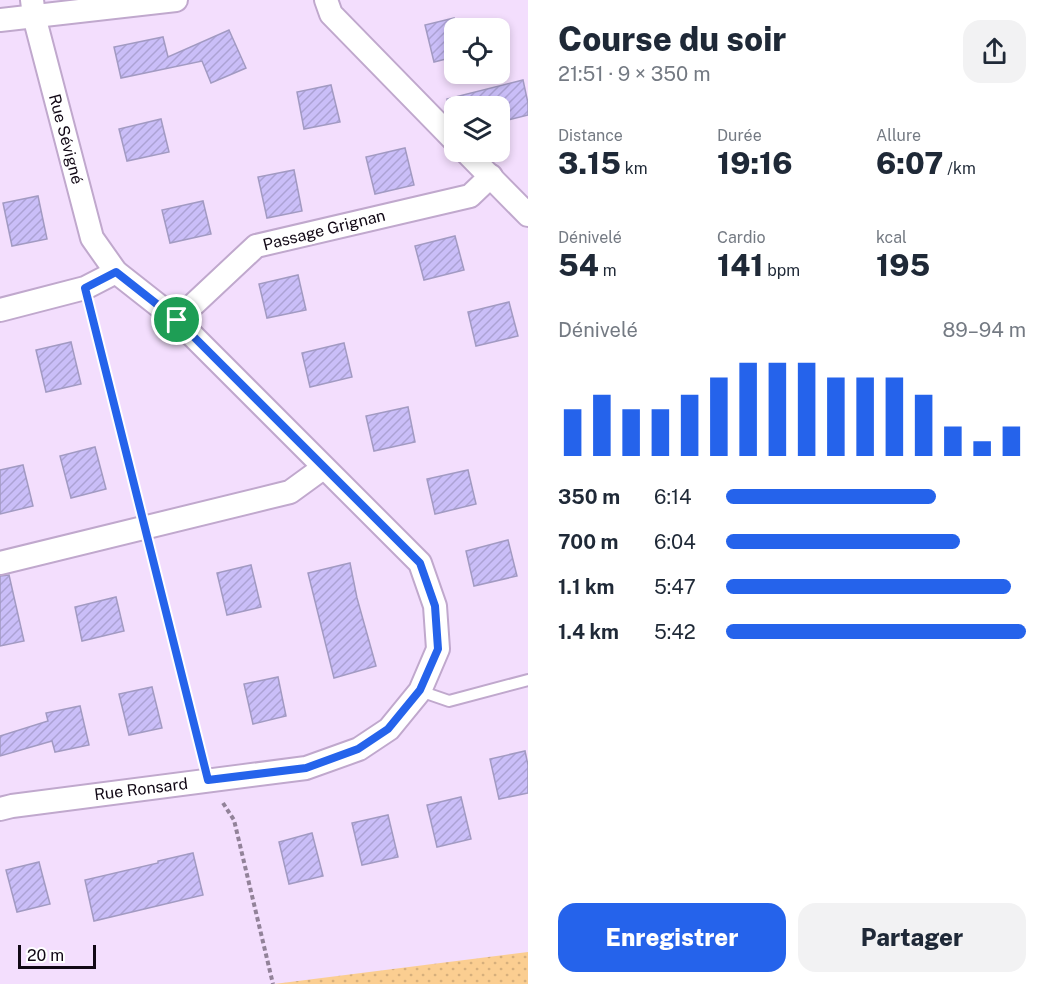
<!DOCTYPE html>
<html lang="fr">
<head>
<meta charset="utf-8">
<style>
	:root { --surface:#fff; --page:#f2f2f3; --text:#1f2937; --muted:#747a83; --accent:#2563eb }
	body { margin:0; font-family:"Public Sans",sans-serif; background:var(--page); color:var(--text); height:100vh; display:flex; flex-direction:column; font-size:22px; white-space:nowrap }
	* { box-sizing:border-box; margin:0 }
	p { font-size:20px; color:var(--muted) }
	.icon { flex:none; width:33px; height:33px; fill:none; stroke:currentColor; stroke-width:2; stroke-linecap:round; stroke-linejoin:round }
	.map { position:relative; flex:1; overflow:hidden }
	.panel { display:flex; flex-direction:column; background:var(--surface); width:528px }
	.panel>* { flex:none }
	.fabs { position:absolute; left:444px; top:18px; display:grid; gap:12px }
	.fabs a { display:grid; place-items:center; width:66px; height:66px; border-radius:12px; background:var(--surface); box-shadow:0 3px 9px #0003; font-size:30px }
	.scale { position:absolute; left:18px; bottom:15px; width:78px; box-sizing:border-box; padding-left:6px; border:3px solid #110815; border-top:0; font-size:16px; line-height:21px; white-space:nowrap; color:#110815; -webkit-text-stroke:4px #fff; paint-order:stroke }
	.pin { position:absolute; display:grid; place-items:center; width:51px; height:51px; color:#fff; margin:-26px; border:3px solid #fff; border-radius:50%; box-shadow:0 2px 6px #0007 }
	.round { display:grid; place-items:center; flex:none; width:63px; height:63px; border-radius:18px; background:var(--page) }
	.summary { display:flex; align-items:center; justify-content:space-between; height:102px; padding:0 30px }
	h1 { font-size:33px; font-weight:800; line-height:45px }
	.metrics { display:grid; grid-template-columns:repeat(3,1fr); gap:9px; height:102px; padding:6px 30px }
	.metrics div { display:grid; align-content:center }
	.metrics b { font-size:30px; font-weight:800 }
	.metrics small { font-size:16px; font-weight:400 }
	.metrics p { font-size:16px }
	.chart { height:168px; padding:12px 30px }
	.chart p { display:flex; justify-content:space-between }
	.chart svg { width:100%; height:108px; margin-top:6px; stroke:var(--accent); stroke-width:6 }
	.primary-button { display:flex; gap:12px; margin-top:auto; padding:12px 30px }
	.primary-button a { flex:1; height:69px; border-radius:18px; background:var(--accent); color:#fff; font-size:24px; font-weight:800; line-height:69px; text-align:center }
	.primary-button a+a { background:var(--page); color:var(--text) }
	ul { padding:0 30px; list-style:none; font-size:20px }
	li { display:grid; grid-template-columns:96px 72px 1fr; align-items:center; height:45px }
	li i { height:15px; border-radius:8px; background:var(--accent) }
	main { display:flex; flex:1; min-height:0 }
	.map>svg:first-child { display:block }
	.grass { fill:url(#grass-dots) }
	.building { fill:url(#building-hatch); stroke:#a29ac2; stroke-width:1.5 }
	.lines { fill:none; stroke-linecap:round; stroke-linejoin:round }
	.service-casing { stroke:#c0a8cd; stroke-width:14 }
	.minor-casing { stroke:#c0a8cd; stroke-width:26 }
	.path { stroke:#928299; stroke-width:4; stroke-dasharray:4.5 3; stroke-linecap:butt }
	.service { stroke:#fff; stroke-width:10 }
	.minor { stroke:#fff; stroke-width:22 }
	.route-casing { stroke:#fff; stroke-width:12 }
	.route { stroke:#2563eb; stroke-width:8 }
	.labels { text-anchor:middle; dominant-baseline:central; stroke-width:5; stroke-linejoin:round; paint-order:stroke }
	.street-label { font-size:16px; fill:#110815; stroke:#fff }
</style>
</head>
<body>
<main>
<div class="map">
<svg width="528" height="984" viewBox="0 0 528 984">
	<defs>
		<pattern id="grass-dots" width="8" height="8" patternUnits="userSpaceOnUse" patternTransform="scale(1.5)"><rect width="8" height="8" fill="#fbce91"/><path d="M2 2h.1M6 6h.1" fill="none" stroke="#d6af7c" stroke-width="1.8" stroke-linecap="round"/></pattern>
		<pattern id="building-hatch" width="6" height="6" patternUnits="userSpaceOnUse" patternTransform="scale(1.5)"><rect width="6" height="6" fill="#cabef8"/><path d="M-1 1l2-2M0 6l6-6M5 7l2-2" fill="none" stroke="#aca2d4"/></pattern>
	</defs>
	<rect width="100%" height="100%" fill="#f3defd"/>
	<!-- grass -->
	<polygon class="grass" points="528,952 528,984 274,984"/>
	<!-- building -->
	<g class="building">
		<polygon points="454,18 454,57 434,62 425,25"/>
		<polygon points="229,30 246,68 211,83 202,61 121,78 114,47 163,37 168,57"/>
		<polygon points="523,80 528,103 528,115 500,122 500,106 448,106 447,99"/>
		<polygon points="331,85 340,122 304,129 297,92"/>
		<polygon points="161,119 169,152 127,161 119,129"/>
		<polygon points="405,148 414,185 375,194 366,157"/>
		<polygon points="294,170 302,211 267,218 258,177"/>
		<polygon points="38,196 47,239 12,246 3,203"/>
		<polygon points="203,201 211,234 170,243 162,210"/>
		<polygon points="455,236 464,270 424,280 415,246"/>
		<polygon points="298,275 306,310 267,318 259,284"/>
		<polygon points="509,302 518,336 476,346 468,312"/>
		<polygon points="71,342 81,384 46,392 36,350"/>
		<polygon points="344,343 352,377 310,387 302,353"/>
		<polygon points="408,407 415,442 374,451 366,416"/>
		<polygon points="95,447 106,489 71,498 60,456"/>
		<polygon points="23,465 33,506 0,514 0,470"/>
		<polygon points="468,470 476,504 435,514 427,479"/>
		<polygon points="508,540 517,576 474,586 466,551"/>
		<polygon points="350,563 357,598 376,666 334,678 308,573"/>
		<polygon points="251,565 261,607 227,615 217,573"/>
		<polygon points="9,575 24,641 0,646 0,576"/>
		<polygon points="116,597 124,631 82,641 75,607"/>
		<polygon points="278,677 286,716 253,724 244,684"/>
		<polygon points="152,687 162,728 129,735 119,694"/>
		<polygon points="80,706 89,745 55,752 52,741 0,756 0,736 48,721 46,713"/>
		<polygon points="525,751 528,765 528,793 499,799 490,759"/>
		<polygon points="461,797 471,839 437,847 427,805"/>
		<polygon points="388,815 398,857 362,865 352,823"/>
		<polygon points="312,833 323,876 289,884 279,842"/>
		<polygon points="193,853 203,895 94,921 85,880 158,863 158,861"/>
		<polygon points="39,862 50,904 17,912 6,870"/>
	</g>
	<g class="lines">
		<!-- service casing -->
		<g class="service-casing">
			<polyline id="service" points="420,691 449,701 528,680"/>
		</g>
		<!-- minor casing -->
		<g class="minor-casing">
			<g id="minor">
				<polyline points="326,0 331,14 454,140"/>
				<polyline points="0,20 176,0"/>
				<polyline points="466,152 528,215"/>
				<polyline points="0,310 85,288 116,272"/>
				<polyline points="177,320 256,246 470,196 491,176"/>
				<polyline points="0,563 290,492 323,468"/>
				<polyline points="0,809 12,806 306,768 359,749 389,729 420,691 438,649 435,606 420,563 177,320 116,272 92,238 34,16 32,0"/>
			</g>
		</g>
		<!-- path -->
		<g class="path">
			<polyline points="91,309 139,506"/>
			<polyline points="150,551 202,759"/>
			<polyline points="223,803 234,820 273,984"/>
		</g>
		<!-- service -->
		<use href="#service" class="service"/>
		<!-- minor -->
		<use href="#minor" class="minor"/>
	</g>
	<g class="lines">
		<!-- route casing -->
		<g class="route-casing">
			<polygon id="route" points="116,272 177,320 420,563 435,606 438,649 420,690 388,729 358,749 306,768 208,780 85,288"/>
		</g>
		<!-- route -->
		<use href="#route" class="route"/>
	</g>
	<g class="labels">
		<!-- street labels -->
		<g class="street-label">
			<text transform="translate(66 139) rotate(75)">Rue Sévigné</text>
			<text transform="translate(324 230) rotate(-14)">Passage Grignan</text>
			<text transform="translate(141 789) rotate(-7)">Rue Ronsard</text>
		</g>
	</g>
</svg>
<div class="fabs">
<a><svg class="icon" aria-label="locate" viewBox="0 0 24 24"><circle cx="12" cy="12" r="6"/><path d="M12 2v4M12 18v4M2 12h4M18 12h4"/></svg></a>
<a><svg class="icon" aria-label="layers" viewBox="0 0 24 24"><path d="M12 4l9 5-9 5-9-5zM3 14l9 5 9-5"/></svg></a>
</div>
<div class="scale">20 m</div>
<div class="pin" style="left:177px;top:320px;background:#1e9e55"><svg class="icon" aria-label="arrive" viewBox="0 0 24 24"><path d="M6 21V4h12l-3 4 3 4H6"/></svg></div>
</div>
<section class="panel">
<div class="summary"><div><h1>Course du soir</h1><p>21:51 · 9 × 350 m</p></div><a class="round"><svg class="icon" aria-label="share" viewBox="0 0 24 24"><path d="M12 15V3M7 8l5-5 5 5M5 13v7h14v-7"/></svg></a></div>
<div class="metrics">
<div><p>Distance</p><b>3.15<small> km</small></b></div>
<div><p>Durée</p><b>19:16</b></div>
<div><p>Allure</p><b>6:07<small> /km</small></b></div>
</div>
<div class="metrics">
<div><p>Dénivelé</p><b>54<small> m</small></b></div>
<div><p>Cardio</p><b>141<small> bpm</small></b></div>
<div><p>kcal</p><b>195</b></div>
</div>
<div class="chart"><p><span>Dénivelé</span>89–94 m</p>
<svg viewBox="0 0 160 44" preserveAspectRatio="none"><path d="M5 44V25M15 44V19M25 44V25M35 44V25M45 44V19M55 44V12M65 44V6M75 44V6M85 44V6M95 44V12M105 44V12M115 44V12M125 44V19M135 44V32M145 44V38M155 44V32"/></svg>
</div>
<ul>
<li><b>350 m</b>6:14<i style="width:70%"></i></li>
<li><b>700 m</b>6:04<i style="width:78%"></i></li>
<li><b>1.1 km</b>5:47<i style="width:95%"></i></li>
<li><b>1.4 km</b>5:42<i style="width:100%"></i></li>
</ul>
<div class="primary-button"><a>Enregistrer</a><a>Partager</a></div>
</section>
</main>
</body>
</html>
